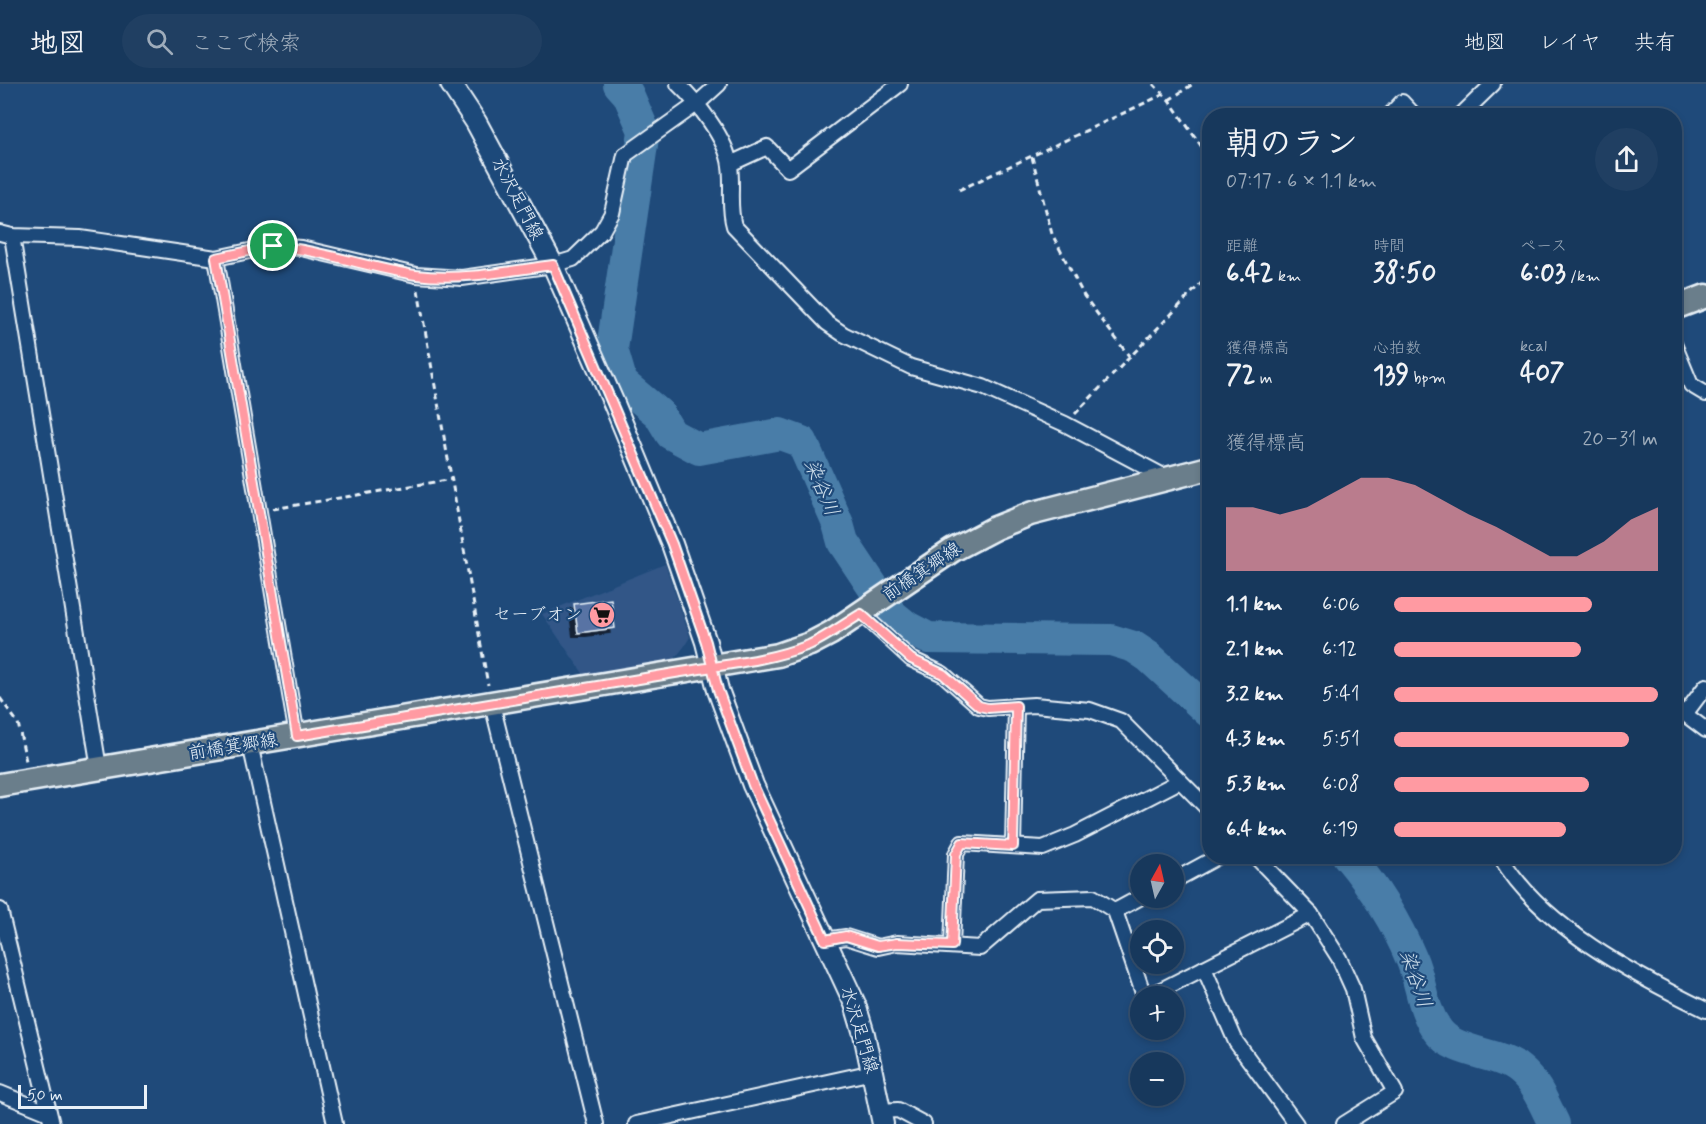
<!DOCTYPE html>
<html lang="ja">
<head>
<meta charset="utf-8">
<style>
	:root { --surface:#17385c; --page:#203f62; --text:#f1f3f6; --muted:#9eacbb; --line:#365272; --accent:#ff9aa2 }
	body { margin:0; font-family:Mynerve,"Klee One",sans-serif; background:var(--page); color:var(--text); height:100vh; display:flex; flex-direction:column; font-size:22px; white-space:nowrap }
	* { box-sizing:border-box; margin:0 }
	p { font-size:20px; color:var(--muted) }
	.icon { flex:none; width:33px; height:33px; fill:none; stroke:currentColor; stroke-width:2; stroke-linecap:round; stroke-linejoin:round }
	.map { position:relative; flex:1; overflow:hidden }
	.side { position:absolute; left:1202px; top:24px; width:480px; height:756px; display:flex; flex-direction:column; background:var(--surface); border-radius:24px; box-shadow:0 3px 9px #0003,0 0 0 2px var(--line) }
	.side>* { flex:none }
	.needle { width:39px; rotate:8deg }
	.buttons { position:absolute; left:1130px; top:770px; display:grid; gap:12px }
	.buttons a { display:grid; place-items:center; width:54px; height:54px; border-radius:50%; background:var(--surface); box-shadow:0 3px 9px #0003,0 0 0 2px var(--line); font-size:30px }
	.scale { position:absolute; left:18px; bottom:15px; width:129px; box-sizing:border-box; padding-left:6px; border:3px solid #e8f1f8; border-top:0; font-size:16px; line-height:21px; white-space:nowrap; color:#e8f1f8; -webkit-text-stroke:4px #1f4a7a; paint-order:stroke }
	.pin { position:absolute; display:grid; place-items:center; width:51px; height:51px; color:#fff; margin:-26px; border:3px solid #fff; border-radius:50%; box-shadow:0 2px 6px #0007 }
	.round { display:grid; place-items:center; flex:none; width:63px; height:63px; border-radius:32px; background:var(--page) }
	.headline { display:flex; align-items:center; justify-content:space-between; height:102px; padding:0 24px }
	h1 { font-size:33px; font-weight:700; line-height:45px }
	.stats { display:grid; grid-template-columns:repeat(3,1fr); gap:9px; height:102px; padding:6px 24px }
	.stats div { display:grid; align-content:center }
	.stats b { font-size:26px; font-weight:700 }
	.stats small { font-size:16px; font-weight:400 }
	.stats p { font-size:16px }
	.chart { height:168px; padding:12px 24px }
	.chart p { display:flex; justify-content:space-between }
	.chart svg { width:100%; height:108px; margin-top:6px; fill:var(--accent); opacity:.7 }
	ul { padding:0 24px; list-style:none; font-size:20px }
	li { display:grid; grid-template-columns:96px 72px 1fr; align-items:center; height:45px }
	li i { height:15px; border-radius:8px; background:var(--accent) }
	header { display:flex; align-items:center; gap:36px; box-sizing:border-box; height:84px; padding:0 30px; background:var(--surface); border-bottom:2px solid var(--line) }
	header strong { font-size:28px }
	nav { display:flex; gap:33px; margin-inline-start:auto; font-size:21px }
	.search { width:420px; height:54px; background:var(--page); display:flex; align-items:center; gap:15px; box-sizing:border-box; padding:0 21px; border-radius:33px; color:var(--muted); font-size:22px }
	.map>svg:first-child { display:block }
	.built { fill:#305687 }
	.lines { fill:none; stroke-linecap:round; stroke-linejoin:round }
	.river { stroke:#4a7da8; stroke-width:32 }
	.building { fill:#5873a4; stroke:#e8f1f8; stroke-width:1.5; filter:url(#shadow) }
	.street-casing { stroke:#e8f1f8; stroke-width:18 }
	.secondary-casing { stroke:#e8f1f8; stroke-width:24 }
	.primary-casing { stroke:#e8f1f8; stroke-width:27 }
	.path { stroke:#e8f1f8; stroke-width:3; stroke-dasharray:6 4.5; stroke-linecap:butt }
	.street { stroke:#1f4a7a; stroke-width:14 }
	.secondary { stroke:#1f4a7a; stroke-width:20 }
	.primary { stroke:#6b7e8b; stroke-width:22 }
	.route-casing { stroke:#fff; stroke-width:12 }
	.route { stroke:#ff9aa2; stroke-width:8 }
	.labels { text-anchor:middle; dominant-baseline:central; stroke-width:4.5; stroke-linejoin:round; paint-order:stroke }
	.street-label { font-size:18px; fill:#e8f1f8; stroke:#1f4a7a }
	.poi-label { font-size:18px; fill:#e8f1f8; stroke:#1f4a7a; text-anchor:end }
	.water-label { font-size:20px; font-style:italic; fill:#d0e0ec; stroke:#1f4a7a }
</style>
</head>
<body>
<header>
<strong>地図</strong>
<div class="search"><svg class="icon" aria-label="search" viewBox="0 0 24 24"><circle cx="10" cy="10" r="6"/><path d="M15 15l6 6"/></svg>ここで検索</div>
<nav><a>地図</a><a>レイヤ</a><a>共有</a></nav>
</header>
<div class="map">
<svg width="1706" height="1040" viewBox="0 0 1706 1040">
	<defs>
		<filter id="shadow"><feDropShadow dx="-5" dy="5" stdDeviation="0" flood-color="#0009"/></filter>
	</defs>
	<rect width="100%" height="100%" fill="#1f4a7a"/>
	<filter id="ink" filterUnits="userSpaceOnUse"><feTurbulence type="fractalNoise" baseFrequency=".0167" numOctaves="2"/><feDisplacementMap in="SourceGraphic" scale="12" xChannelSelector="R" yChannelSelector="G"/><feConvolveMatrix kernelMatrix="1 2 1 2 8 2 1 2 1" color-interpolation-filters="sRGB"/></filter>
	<g filter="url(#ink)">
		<!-- built -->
		<polygon class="built" points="665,480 690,553 684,563 672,578 589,598 542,530"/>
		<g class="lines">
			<!-- river -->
			<g class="river">
				<polyline points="619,0 628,10 644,47 612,265 622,299 659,330 671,350 699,365 780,350 802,358 838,440 843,458 891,530 907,543 928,554 1111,556 1134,563 1149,573 1209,628"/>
				<path d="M1348 772C1373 802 1396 838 1411 874 1422 899 1421 924 1438 947 1456 971 1499 967 1520 986 1537 1000 1544 1020 1554 1040"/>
			</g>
		</g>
		<!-- building -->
		<polygon class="building" points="611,515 615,544 578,549 574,520"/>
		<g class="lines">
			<!-- street casing -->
			<g class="street-casing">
				<g id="street">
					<path d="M678 0C697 18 727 55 730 82 733 103 728 122 734 142L827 239 843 250 911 283 983 303 1065 340 1167 394"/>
					<polyline points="1389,32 1402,18 1415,32"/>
					<polyline points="1460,32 1493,0"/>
					<polyline points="730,80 767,63 788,85 900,0"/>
					<polyline points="0,149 12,152 80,154 216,174 273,162 301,164 416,191 462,194 553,181 573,175 602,147 612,129 625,71 698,19 719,0"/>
					<polyline points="12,152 99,684"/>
					<polyline points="216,174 297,652"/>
					<polyline points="1674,260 1691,301 1706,310"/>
					<polyline points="861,529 911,575 943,590 979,622 988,624 1034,621 1090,626 1121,637 1209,726"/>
					<polyline points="492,620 596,1040"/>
					<polyline points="1674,622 1706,646"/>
					<polyline points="1685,630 1706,602"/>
					<polyline points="250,660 335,1040"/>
					<polyline points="1013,762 1016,622"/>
					<polyline points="1255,772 1311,830 1339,874 1353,905 1364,954 1395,1008 1344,1040"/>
					<path d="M1500 772C1540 842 1636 892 1706 926"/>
					<polyline points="1173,797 1219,772"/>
					<polyline points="0,826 52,1040"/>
					<polyline points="1115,827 1141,813"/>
					<polyline points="825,856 846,853 878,863 897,859 980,864 1037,815 1093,813 1115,827 1143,909 1151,911 1311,830"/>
					<polyline points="952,861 956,770 962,759 1043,764 1075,751 1180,697"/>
					<polyline points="1204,884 1236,958 1296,1040"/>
					<polyline points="0,1009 49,1029"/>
					<polyline points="880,1027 898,1026 924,1040"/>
					<polyline points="636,1040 873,988"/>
				</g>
			</g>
			<!-- secondary casing -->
			<g class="secondary-casing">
				<polyline id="secondary" points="451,0 476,38 553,181 615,322 672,460 706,558 718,606 753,701 855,920 864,950 883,1040"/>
			</g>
			<!-- primary casing -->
			<g class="primary-casing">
				<g id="primary">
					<polyline points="1674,224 1706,212"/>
					<polyline points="0,701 778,571 810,560 831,549 953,466 995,444 1030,430 1209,384"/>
				</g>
			</g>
			<!-- path -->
			<g class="path">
				<polyline points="1153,0 1169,16 1209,73"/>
				<polyline points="1169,16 1193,0"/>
				<polyline points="1032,73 1052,150 1084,212 1129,272"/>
				<polyline points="959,106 1162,11"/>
				<polyline points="418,206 488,601"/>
				<polyline points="1075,330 1209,191"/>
				<polyline points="273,425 453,395"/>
				<polyline points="0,614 18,639 26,677"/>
			</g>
			<!-- street -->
			<use href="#street" class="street"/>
			<!-- secondary -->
			<use href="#secondary" class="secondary"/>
			<!-- primary -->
			<use href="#primary" class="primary"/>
		</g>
	</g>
	<g class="lines" filter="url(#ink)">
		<!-- route casing -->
		<g class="route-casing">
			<path id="route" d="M273 162 216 174 297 652 681 588C723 581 768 577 809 561 827 553 844 540 861 530L911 575 943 590 979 622 988 624 1016 622 1013 762 962 759 956 770 952 861 897 859 878 862 846 852 825 856 753 701 718 606 706 558 672 460 553 181C507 187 462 197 416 191 368 184 322 166 273 162"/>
		</g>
		<!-- route -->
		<use href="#route" class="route"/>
	</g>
	<!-- icons -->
	<defs>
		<g id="supermarket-disc" transform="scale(1.35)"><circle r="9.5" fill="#ff9aa2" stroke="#1f4a7a"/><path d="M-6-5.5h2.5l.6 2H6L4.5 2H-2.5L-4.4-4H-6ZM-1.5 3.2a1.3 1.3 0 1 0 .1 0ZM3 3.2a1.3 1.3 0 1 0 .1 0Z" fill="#111"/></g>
	</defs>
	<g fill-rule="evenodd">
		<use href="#supermarket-disc" x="602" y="531"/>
	</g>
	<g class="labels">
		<!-- street labels -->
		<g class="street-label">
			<text transform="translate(517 115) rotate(62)">水沢足門線</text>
			<text transform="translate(922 488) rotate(-34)">前橋箕郷線</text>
			<text transform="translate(233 663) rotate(-9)">前橋箕郷線</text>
			<text transform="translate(859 946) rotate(73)">水沢足門線</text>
		</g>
		<!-- poi labels -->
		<g class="poi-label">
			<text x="582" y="531">セーブオン</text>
		</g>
		<!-- water labels -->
		<g class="water-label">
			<text transform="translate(821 404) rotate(67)">染谷川</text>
			<text transform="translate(1415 895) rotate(71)">染谷川</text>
		</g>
	</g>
</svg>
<div class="buttons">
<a><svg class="needle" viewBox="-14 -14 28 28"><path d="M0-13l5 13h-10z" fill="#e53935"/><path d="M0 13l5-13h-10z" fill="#9eacbb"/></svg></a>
<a><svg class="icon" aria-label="locate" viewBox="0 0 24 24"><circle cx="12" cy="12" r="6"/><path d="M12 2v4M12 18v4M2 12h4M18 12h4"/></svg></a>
<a>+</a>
<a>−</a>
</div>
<div class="scale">50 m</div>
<div class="pin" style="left:273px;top:162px;background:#1e9e55"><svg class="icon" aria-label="arrive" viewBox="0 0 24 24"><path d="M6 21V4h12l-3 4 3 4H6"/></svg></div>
<section class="side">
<div class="headline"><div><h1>朝のラン</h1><p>07:17 · 6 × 1.1 km</p></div><a class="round"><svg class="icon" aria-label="share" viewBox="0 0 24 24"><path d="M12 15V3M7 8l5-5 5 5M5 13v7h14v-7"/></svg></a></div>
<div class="stats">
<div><p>距離</p><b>6.42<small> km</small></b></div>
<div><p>時間</p><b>38:50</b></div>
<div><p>ペース</p><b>6:03<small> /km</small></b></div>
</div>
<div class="stats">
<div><p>獲得標高</p><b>72<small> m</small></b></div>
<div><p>心拍数</p><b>139<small> bpm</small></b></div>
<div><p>kcal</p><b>407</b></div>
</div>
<div class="chart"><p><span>獲得標高</span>20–31 m</p>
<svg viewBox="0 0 160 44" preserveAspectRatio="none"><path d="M0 44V18L10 18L20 21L30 18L40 12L50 6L60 6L70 9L80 15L90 21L100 26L110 32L120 38L130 38L140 32L150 23L160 18V44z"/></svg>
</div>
<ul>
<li><b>1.1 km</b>6:06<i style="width:75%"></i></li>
<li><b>2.1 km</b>6:12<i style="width:71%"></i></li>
<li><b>3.2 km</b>5:41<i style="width:100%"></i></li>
<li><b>4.3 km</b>5:51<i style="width:89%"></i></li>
<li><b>5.3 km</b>6:08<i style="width:74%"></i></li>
<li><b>6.4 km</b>6:19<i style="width:65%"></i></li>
</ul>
</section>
</div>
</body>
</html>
